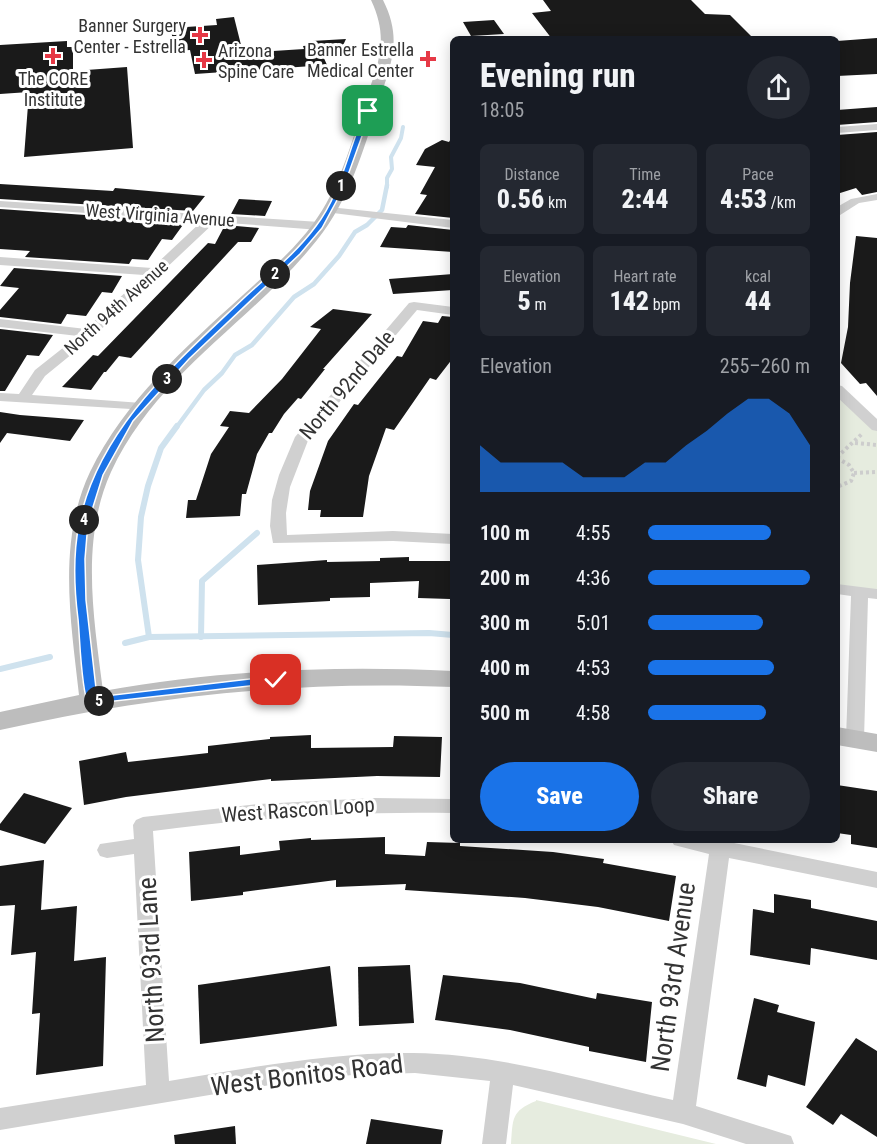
<!DOCTYPE html>
<html lang="en">
<head>
<meta charset="utf-8">
<style>
	:root { --surface:#171b24; --page:#242831; --text:#f1f3f6; --muted:#9ea1a6; --accent:#1a73e8 }
	body { margin:0; font-family:"Roboto Condensed",sans-serif; background:var(--page); color:var(--text); height:100vh; display:flex; flex-direction:column; font-size:22px; white-space:nowrap }
	* { box-sizing:border-box; margin:0 }
	p { font-size:20px; color:var(--muted) }
	.icon { flex:none; width:33px; height:33px; fill:none; stroke:currentColor; stroke-width:2; stroke-linecap:round; stroke-linejoin:round }
	.map { position:relative; flex:1; overflow:hidden }
	.panel { position:absolute; left:450px; top:36px; width:390px; height:807px; display:flex; flex-direction:column; background:var(--surface); border-radius:9px; box-shadow:0 3px 15px #0003 }
	.panel>* { flex:none }
	.pin { position:absolute; display:grid; place-items:center; width:51px; height:51px; color:#fff; margin:-26px; border-radius:12px; box-shadow:0 3px 9px #0006 }
	.km { position:absolute; width:30px; height:30px; margin:-15px; border-radius:50%; background:#222; color:#fff; font-size:16px; line-height:30px; text-align:center }
	.round { display:grid; place-items:center; flex:none; width:63px; height:63px; border-radius:32px; background:var(--page) }
	.summary { display:flex; align-items:center; justify-content:space-between; height:102px; padding:0 30px }
	h1 { font-size:33px; font-weight:800; line-height:45px }
	.figures { display:grid; grid-template-columns:repeat(3,1fr); gap:9px; height:102px; padding:6px 30px }
	.figures div { display:grid; align-content:center; border-radius:9px; background:var(--page); text-align:center }
	.figures b { font-size:26px; font-weight:800 }
	.figures small { font-size:16px; font-weight:400 }
	.figures p { font-size:16px }
	.chart { height:168px; padding:12px 30px }
	.chart p { display:flex; justify-content:space-between }
	.chart svg { width:100%; height:108px; margin-top:6px; fill:var(--accent); opacity:.7 }
	.button { display:flex; gap:12px; margin-top:auto; padding:12px 30px }
	.button a { flex:1; height:69px; border-radius:36px; background:var(--accent); color:#fff; font-size:24px; font-weight:800; line-height:69px; text-align:center }
	.button a+a { background:var(--page); color:var(--text) }
	ul { padding:0 30px; list-style:none; font-size:20px }
	li { display:grid; grid-template-columns:96px 72px 1fr; align-items:center; height:45px }
	li i { height:15px; border-radius:8px; background:var(--accent) }
	.map>svg:first-child { display:block }
	.green { fill:#e6ecdf }
	.lines { fill:none; stroke-linecap:round; stroke-linejoin:round }
	.stream-far2 { stroke:#cfe2ee; stroke-width:4 }
	.stream-far1 { stroke:#cfe2ee; stroke-width:4.5 }
	.stream { stroke:#cfe2ee; stroke-width:6 }
	.building { fill:#1a1a1a }
	.path { stroke:#cdcdcd; stroke-width:4; stroke-dasharray:3 3; stroke-linecap:butt }
	.street { fill:#d0d0d0; fill-rule:evenodd }
	.secondary { fill:#bdbdbd; fill-rule:evenodd }
	.route { fill:#1a73e8; stroke:#fff; stroke-width:1.5 }
	.poi-dot { fill:#e63946; stroke:#fff; stroke-width:2 }
	.labels { text-anchor:middle; dominant-baseline:central; stroke-width:6; stroke-linejoin:round; paint-order:stroke }
	.far-poi-label { font-size:18px; fill:#333; stroke:#fff; text-anchor:end }
	.far-street-label { font-size:18px; fill:#333; stroke:#fff }
	.street-label { font-size:21px; fill:#333; stroke:#fff }
	.near-street-label { font-size:26px; fill:#333; stroke:#fff }
</style>
</head>
<body>
<div class="map">
<svg width="877" height="1144" viewBox="0 0 877 1144">
	<rect width="100%" height="100%" fill="#fff"/>
	<!-- green -->
	<g class="green">
		<polygon points="837,389 877,427 877,594 837,589"/>
		<path d="M536 1101V1100L716 1144H511C513 1119 511 1111 536 1101Z"/>
	</g>
	<g class="lines">
		<!-- stream-far2 -->
		<polyline class="stream-far2" points="387,187 387,178 392,169 391,157 401,138 403,127"/>
		<!-- stream-far1 -->
		<polyline class="stream-far1" points="176,428 204,390 222,373 235,355 252,345 294,297 314,284 339,256 355,232 367,225 382,210 387,185"/>
		<!-- stream -->
		<g class="stream">
			<polyline points="149,637 138,560 141,517 148,486 161,448 177,426"/>
			<polyline points="201,637 202,581 257,533"/>
			<polyline points="125,643 149,637 429,633 453,635"/>
			<polyline points="0,669 50,657"/>
		</g>
	</g>
	<!-- building -->
	<g class="building">
		<polygon points="543,0 691,0 705,14 730,15 752,37 552,39 532,13 551,11"/>
		<polygon points="234,17 243,53 304,49 303,46 314,45 312,41 346,39 338,56 323,56 327,65 195,74 190,50 174,51 171,28 217,25 216,19"/>
		<polygon points="494,20 504,34 471,36 463,22"/>
		<polygon points="877,38 877,74 837,76 837,41"/>
		<polygon points="67,41 67,47 73,47 73,71 127,67 133,148 24,157 29,92 0,94 0,45"/>
		<polygon points="877,107 877,122 837,125 837,110"/>
		<polygon points="877,132 877,192 862,195 856,188 837,194 837,135"/>
		<polygon points="453,135 453,218 415,214 427,195 420,194 435,167 416,165 425,149 442,140 449,142"/>
		<polygon points="0,184 113,191 115,188 205,196 193,211 0,199"/>
		<polygon points="239,199 272,201 265,216 231,214"/>
		<polygon points="0,209 185,222 172,240 162,239 148,260 132,259 129,264 25,257 30,251 0,249"/>
		<polygon points="225,225 259,228 251,242 238,242 131,358 119,356 106,372 104,372 91,390 62,387 93,355 98,356 208,243 215,244"/>
		<polygon points="408,225 453,230 453,252 380,247 391,227 406,228"/>
		<polygon points="856,236 877,238 877,396 866,383 860,384 841,363 848,327 850,283"/>
		<polygon points="14,268 122,276 112,293 102,292 86,316 67,314 61,324 0,317 0,310 19,288 0,286"/>
		<polygon points="453,274 453,290 393,294 389,279"/>
		<polygon points="333,309 372,314 323,369 325,369 301,399 298,398 284,414 272,433 269,433 257,454 246,494 242,494 240,516 186,518 188,500 196,500 211,454 229,427 220,426 230,411 249,413 282,379 321,329 310,327"/>
		<polygon points="442,316 453,317 453,358 436,380 430,378 394,430 386,428 369,476 363,517 320,517 321,510 308,510 310,491 328,441 354,404 358,405 397,356 402,357 423,321 438,323"/>
		<polygon points="0,329 53,335 39,356 27,355 5,391 0,391"/>
		<polygon points="0,412 20,415 84,420 70,441 7,433 0,443"/>
		<polygon points="409,557 409,561 451,561 450,599 418,598 419,581 370,583 370,597 330,598 330,601 258,605 257,565 327,560 327,562 380,561 380,558"/>
		<polygon points="311,735 311,748 393,747 394,736 442,737 440,777 377,776 271,781 271,779 126,797 84,805 79,761 126,752 128,762 208,753 208,746 270,739 270,737"/>
		<polygon points="837,785 877,791 877,848 851,844 851,835 837,833"/>
		<polygon points="24,793 72,808 45,844 0,830 0,824"/>
		<polygon points="385,837 385,854 425,856 427,842 460,843 460,846 553,852 604,859 603,863 676,876 669,921 598,907 525,898 405,890 406,884 336,887 336,880 243,892 243,895 191,901 189,852 240,846 240,855 280,850 279,841 311,838 311,840"/>
		<polygon points="44,860 41,910 77,906 74,961 106,957 103,1066 36,1075 40,1013 32,1014 36,952 11,955 15,905 0,906 0,866"/>
		<polygon points="774,894 811,900 811,908 877,921 877,960 811,948 810,965 750,955 753,909 774,913"/>
		<polygon points="410,965 414,1023 359,1026 358,967"/>
		<polygon points="330,966 337,1026 200,1044 198,985"/>
		<polygon points="443,975 520,983 596,999 597,993 652,1002 646,1062 589,1051 589,1047 510,1030 435,1020"/>
		<polygon points="754,998 779,1005 777,1012 815,1022 805,1086 768,1075 766,1087 737,1079"/>
		<polygon points="856,1038 877,1051 877,1137 841,1114 833,1125 806,1107"/>
		<polygon points="371,1119 443,1130 441,1144 366,1144"/>
		<polygon points="235,1126 236,1144 175,1144 174,1135"/>
	</g>
	<g class="lines">
		<!-- path -->
		<g class="path">
			<polyline points="855,443 877,445"/>
			<polyline points="837,457 863,433"/>
			<polyline points="837,458 849,465 854,473 851,481 837,487"/>
			<polyline points="854,473 877,472"/>
		</g>
		<!-- street -->
		<g class="street">
			<polygon points="877,124 877,130 837,133 837,127"/>
			<polygon points="877,194 877,200 859,203 837,217 837,207 851,199"/>
			<polygon points="0,201 320,222 326,226 320,230 215,222 94,336 45,376 32,395 142,403 149,407 147,410 0,401 0,393 19,394 35,370 78,336 0,327 0,319 86,329 144,275 0,265 0,257 152,268 202,221 0,207"/>
			<polygon points="329,207 453,220 453,228 325,212 325,208"/>
			<polygon points="414,302 453,307 453,315 417,310 309,438 290,487 286,513 287,535 393,531 453,534 453,544 393,541 273,543 270,526 272,500 279,475 295,437 409,303"/>
			<polygon points="837,385 842,386 877,419 877,431 872,430 837,397"/>
			<polygon points="837,584 877,589 877,599 868,598 864,739 862,744 855,746 848,744 846,739 851,596 837,594"/>
			<path d="M374 798 453 799V813C352 811 253 818 153 831L169 1081C250 1068 331 1052 413 1053 501 1054 588 1081 673 1100L709 854 674 845 671 840H719L877 872V888L729 858 696 1106 791 1136 794 1144H746L683 1124 513 1085 506 1144H482L490 1081 415 1073 352 1075 276 1084 0 1130V1108L146 1085 134 854 107 858 100 856 97 850 100 844 134 839 133 825 136 820 143 817 259 804Z"/>
		</g>
		<!-- secondary -->
		<g class="secondary">
			<path d="M371 0H383C403 40 391 64 378 104 363 152 349 200 317 240 252 322 157 373 111 472 80 541 94 619 103 691 218 670 336 665 453 671V687C299 680 150 696 0 730V712L79 695C71 622 57 542 90 472 125 400 185 348 243 295 267 273 293 251 313 224 339 189 351 145 364 104 378 65 390 40 371 0Z"/>
			<polygon points="837,727 877,734 877,752 837,745"/>
		</g>
	</g>
	<!-- route -->
	<path class="route" d="M366 110 371 111 343 189 322 228 300 254 189 359 133 421 103 475 88 523 85 559 86 600 97 697 276 676 282 680 276 683 88 704C81 688 80 640 78 619 74 588 73 554 79 524 98 428 178 361 245 297 269 275 296 253 316 226 342 192 348 148 366 110Z"/>
	<!-- markers -->
	<g class="poi-dot">
		<path d="M197 26h6v6h6v6h-6v6h-6v-6h-6v-6h6z"/>
		<path d="M50 47h6v6h6v6h-6v6h-6v-6h-6v-6h6z"/>
		<path d="M425 50h6v6h6v6h-6v6h-6v-6h-6v-6h6z"/>
		<path d="M201 51h6v6h6v6h-6v6h-6v-6h-6v-6h6z"/>
	</g>
	<g class="labels">
		<!-- far-poi labels -->
		<g class="far-poi-label">
			<text x="186" y="25">Banner Surgery<tspan x="186" dy="21">Center - Estrella</tspan></text>
			<text x="414" y="49">Banner Estrella<tspan x="414" dy="21">Medical Center</tspan></text>
			<text x="218" y="50" text-anchor="start">Arizona<tspan x="218" dy="21">Spine Care</tspan></text>
			<text x="53" y="78" text-anchor="middle">The CORE<tspan x="53" dy="21">Institute</tspan></text>
		</g>
		<!-- far-street labels -->
		<g class="far-street-label">
			<text transform="translate(160 215) rotate(4)">West Virginia Avenue</text>
			<text transform="translate(116 307) rotate(-42)">North 94th Avenue</text>
		</g>
		<!-- street labels -->
		<g class="street-label">
			<text transform="translate(347 385) rotate(-50)">North 92nd Dale</text>
			<text transform="translate(298 810) rotate(-4)">West Rascon Loop</text>
		</g>
		<!-- near-street labels -->
		<g class="near-street-label">
			<text transform="translate(151 960) rotate(-93)">North 93rd Lane</text>
			<text transform="translate(673 977) rotate(-82)">North 93rd Avenue</text>
			<text transform="translate(307 1075) rotate(-7)">West Bonitos Road</text>
		</g>
	</g>
</svg>
<div class="pin" style="left:368px;top:111px;background:#1e9e55"><svg class="icon" aria-label="arrive" viewBox="0 0 24 24"><path d="M6 21V4h12l-3 4 3 4H6"/></svg></div>
<div class="pin" style="left:276px;top:680px;background:#d93025"><svg class="icon" aria-label="check" viewBox="0 0 24 24"><path d="M5 12l5 5 9-10"/></svg></div>
<b class="km" style="left:341px;top:186px">1</b>
<b class="km" style="left:275px;top:274px">2</b>
<b class="km" style="left:167px;top:379px">3</b>
<b class="km" style="left:84px;top:520px">4</b>
<b class="km" style="left:99px;top:701px">5</b>
<section class="panel">
<div class="summary"><div><h1>Evening run</h1><p>18:05</p></div><a class="round"><svg class="icon" aria-label="share" viewBox="0 0 24 24"><path d="M12 15V3M7 8l5-5 5 5M5 13v7h14v-7"/></svg></a></div>
<div class="figures">
<div><p>Distance</p><b>0.56<small> km</small></b></div>
<div><p>Time</p><b>2:44</b></div>
<div><p>Pace</p><b>4:53<small> /km</small></b></div>
</div>
<div class="figures">
<div><p>Elevation</p><b>5<small> m</small></b></div>
<div><p>Heart rate</p><b>142<small> bpm</small></b></div>
<div><p>kcal</p><b>44</b></div>
</div>
<div class="chart"><p><span>Elevation</span>255–260 m</p>
<svg viewBox="0 0 160 44" preserveAspectRatio="none"><path d="M0 44V25L10 32L20 32L30 32L40 32L50 38L60 38L70 38L80 32L90 32L100 25L110 19L120 12L130 6L140 6L150 12L160 25V44z"/></svg>
</div>
<ul>
<li><b>100 m</b>4:55<i style="width:76%"></i></li>
<li><b>200 m</b>4:36<i style="width:100%"></i></li>
<li><b>300 m</b>5:01<i style="width:71%"></i></li>
<li><b>400 m</b>4:53<i style="width:78%"></i></li>
<li><b>500 m</b>4:58<i style="width:73%"></i></li>
</ul>
<div class="button"><a>Save</a><a>Share</a></div>
</section>
</div>
</body>
</html>
